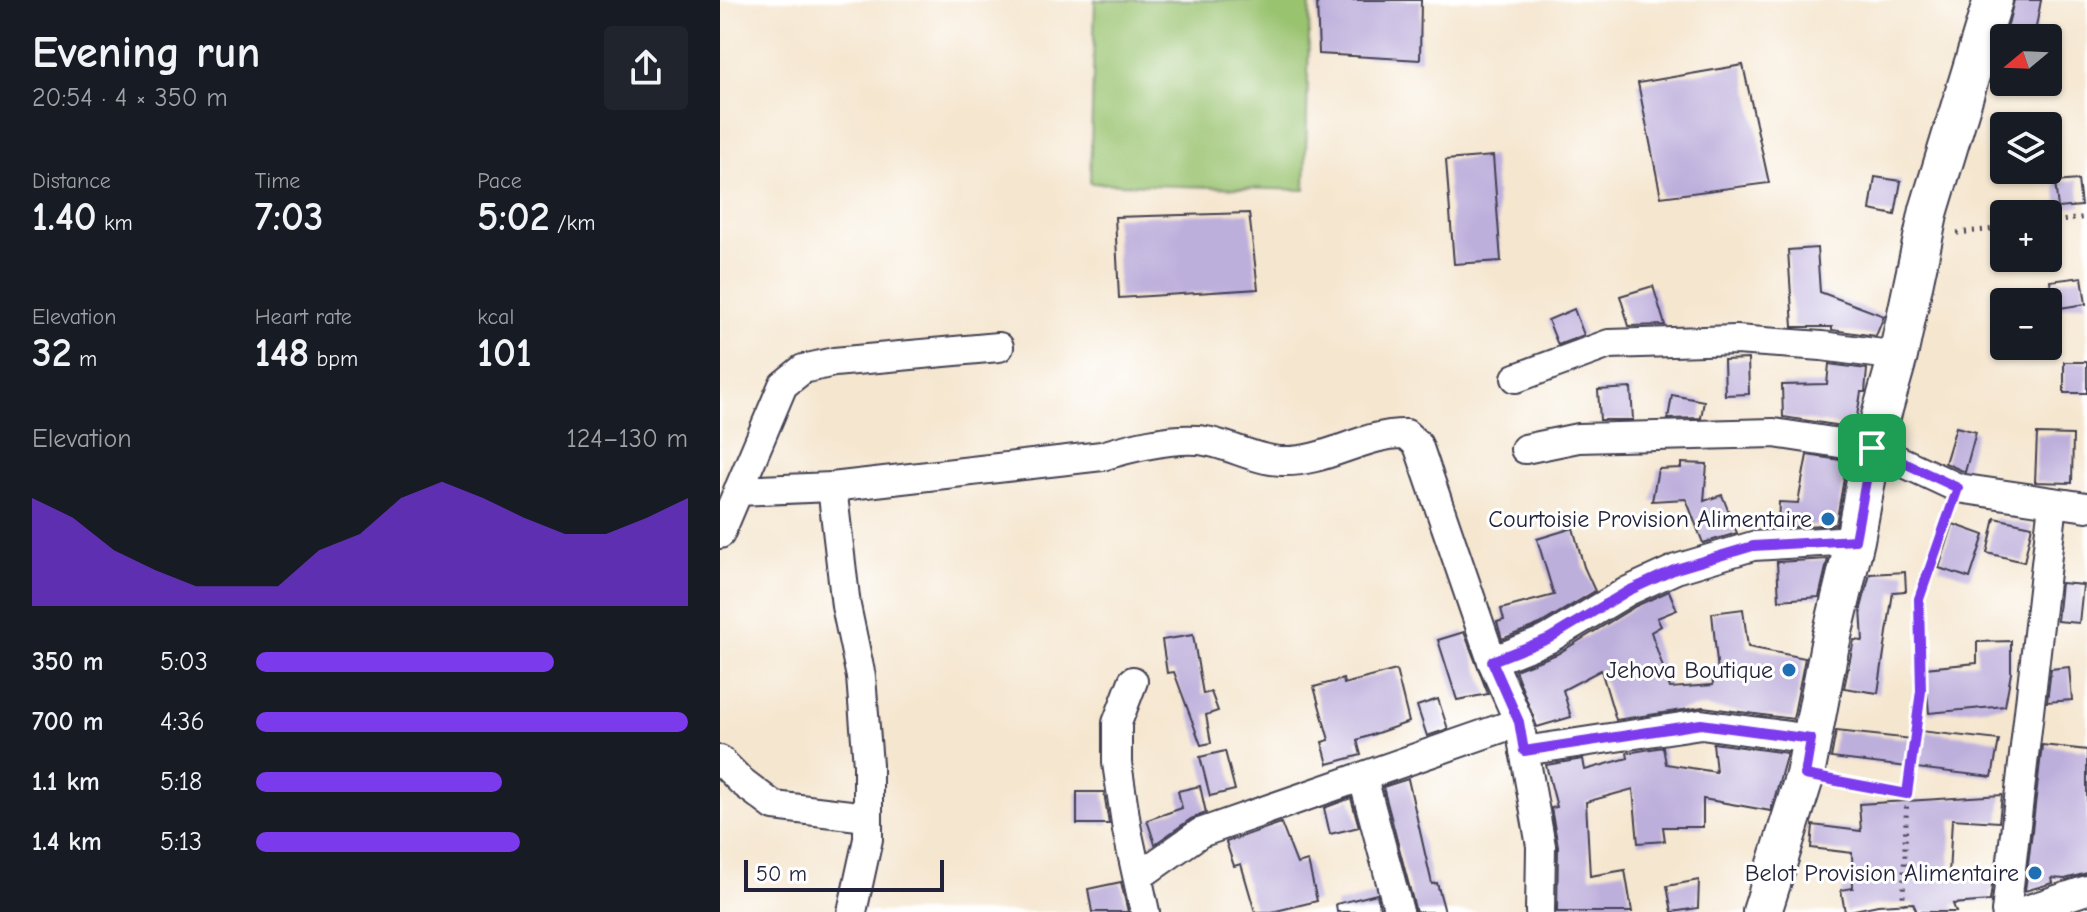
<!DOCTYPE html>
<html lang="en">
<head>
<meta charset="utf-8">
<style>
	:root { --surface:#171b24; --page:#20242c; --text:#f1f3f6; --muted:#9ea1a6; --accent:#7c3aed }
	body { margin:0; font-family:"Comic Neue",sans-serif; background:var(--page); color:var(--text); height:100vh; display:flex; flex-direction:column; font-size:30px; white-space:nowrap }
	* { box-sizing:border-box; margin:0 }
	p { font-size:26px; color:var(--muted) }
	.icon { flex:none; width:44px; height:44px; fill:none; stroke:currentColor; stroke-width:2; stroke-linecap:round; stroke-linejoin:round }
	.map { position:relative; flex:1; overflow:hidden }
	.details { display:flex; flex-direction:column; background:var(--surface); width:720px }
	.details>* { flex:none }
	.needle { width:52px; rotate:251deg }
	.controls { position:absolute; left:1270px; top:24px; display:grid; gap:16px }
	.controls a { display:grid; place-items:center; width:72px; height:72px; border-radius:8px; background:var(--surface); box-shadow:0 2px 6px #0004; font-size:40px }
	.scale { position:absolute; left:24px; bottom:20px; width:200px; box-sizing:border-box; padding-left:8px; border:4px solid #22223b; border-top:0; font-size:22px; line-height:28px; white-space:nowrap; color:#22223b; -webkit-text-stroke:6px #fff; paint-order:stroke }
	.pin { position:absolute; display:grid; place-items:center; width:68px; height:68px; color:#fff; margin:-34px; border-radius:16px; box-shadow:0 4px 12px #0006 }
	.round { display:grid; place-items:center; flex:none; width:84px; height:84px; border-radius:8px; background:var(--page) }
	.overview { display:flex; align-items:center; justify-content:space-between; height:136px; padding:0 32px }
	h1 { font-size:44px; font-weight:600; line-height:60px }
	.metrics { display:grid; grid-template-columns:repeat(3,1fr); gap:12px; height:136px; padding:8px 32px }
	.metrics div { display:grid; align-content:center }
	.metrics b { font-size:40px; font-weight:600 }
	.metrics small { font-size:22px; font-weight:400 }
	.metrics p { font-size:22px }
	.chart { height:224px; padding:16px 32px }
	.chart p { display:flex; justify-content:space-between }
	.chart svg { width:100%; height:144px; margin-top:8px; fill:var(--accent); opacity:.7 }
	ul { padding:0 32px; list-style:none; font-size:26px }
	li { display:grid; grid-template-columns:128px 96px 1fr; align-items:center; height:60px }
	li i { height:20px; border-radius:10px; background:var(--accent) }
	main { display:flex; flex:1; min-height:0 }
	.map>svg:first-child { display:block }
	.park { fill:#9ac370; stroke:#5e7256; stroke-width:2 }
	.building { fill:#bdafdb }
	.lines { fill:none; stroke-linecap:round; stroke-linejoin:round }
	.street-casing { stroke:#423f51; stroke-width:32 }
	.secondary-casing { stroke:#423f51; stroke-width:42 }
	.path { stroke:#423f51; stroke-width:5; stroke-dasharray:2 6; stroke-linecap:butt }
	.street { stroke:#fff; stroke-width:28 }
	.secondary { stroke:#fff; stroke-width:38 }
	.route-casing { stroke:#fff; stroke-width:16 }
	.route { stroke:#7c3aed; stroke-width:10 }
	.poi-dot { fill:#1f6fb2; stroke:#fff; stroke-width:3 }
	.labels { text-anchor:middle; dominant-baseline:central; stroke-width:6; stroke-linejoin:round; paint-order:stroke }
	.poi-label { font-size:24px; fill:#22223b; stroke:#fff; text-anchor:end }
</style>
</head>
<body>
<main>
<section class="details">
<div class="overview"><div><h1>Evening run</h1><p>20:54 · 4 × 350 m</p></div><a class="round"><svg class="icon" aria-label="share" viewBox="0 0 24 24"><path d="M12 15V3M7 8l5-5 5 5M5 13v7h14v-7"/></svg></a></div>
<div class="metrics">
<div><p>Distance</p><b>1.40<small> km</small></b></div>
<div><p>Time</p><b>7:03</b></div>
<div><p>Pace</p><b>5:02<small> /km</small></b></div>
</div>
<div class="metrics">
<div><p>Elevation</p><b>32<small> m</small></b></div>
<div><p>Heart rate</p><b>148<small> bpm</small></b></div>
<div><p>kcal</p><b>101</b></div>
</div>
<div class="chart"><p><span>Elevation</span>124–130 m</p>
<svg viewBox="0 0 160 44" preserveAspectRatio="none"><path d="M0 44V11L10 17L20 27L30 33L40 38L50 38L60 38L70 27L80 22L90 11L100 6L110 11L120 17L130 22L140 22L150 17L160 11V44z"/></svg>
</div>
<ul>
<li><b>350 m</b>5:03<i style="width:69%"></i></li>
<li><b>700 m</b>4:36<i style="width:100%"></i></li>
<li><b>1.1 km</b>5:18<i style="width:57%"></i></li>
<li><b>1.4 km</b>5:13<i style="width:61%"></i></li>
</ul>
</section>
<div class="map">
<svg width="1367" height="912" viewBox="0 0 1367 912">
	<rect width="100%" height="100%" fill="#fff"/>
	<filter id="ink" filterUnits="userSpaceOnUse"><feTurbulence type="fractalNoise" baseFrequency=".0125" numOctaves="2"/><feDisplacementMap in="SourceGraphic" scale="16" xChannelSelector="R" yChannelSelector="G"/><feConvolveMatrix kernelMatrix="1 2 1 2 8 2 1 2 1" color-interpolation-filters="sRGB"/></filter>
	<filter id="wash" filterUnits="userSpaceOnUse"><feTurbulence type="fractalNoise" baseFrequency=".006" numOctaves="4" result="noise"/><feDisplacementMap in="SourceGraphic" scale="32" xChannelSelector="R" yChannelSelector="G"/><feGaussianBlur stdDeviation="1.8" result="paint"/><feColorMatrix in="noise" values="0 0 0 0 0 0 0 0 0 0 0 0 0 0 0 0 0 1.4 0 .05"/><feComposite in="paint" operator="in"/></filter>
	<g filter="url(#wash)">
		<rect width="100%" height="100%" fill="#f5e6cf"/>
		<!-- park -->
		<polygon class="park" points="375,0 590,0 585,190 370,183"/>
		<g id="blocks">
			<!-- building -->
			<g class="building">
				<polygon points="597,0 701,0 700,60 599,54"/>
				<polygon points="1294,0 1321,0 1314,38 1285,37"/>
				<polygon points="1023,65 1049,183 941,197 918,83"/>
				<polygon points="773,156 781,261 734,264 726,160"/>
				<polygon points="1155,177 1181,181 1175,215 1150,210"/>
				<polygon points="1358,180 1361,206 1338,208 1335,182"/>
				<polygon points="529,213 538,289 399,298 395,217"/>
				<polygon points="1097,248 1100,292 1164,316 1156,336 1112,330 1112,327 1073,327 1068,250"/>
				<polygon points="1362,277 1366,304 1333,309 1330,281"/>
				<polygon points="933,286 945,325 909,326 900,296"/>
				<polygon points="854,309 864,335 838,345 828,320"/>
				<polygon points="1028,359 1029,394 1005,395 1004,360"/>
				<rect x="1344" y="362" width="23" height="31"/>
				<polygon points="1109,364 1147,369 1145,392 1141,392 1135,428 1063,417 1062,385 1107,384"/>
				<polygon points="911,388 913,420 880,420 878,390"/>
				<polygon points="952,395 984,401 981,418 948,419"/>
				<polygon points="1236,427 1256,432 1245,472 1225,463"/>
				<polygon points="1317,434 1353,435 1352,483 1315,482"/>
				<polygon points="1087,455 1127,461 1116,524 1058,528 1059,502 1078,503"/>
				<polygon points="961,463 987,464 984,501 1002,495 1017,533 983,543 966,499 932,501 938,469 961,468"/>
				<polygon points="1275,518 1312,526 1304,562 1267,553"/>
				<polygon points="1233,524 1264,535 1250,578 1219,568"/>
				<polygon points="853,528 864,567 875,591 820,624 782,639 777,622 784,620 781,609 834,595 817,539"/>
				<polygon points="1108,559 1099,597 1059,600 1057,562"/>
				<polygon points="1185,572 1186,591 1173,592 1158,693 1124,688 1134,640 1143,641 1141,608 1150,574"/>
				<polygon points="1341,583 1363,585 1359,623 1337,621"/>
				<polygon points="949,591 957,610 937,618 941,626 931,632 950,688 993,685 992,672 998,672 992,613 1023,609 1028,647 1085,658 1073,719 983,707 896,720 881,670 843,690 851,717 817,727 795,670 837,654 916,606"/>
				<polygon points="744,632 768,694 737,700 718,640"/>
				<polygon points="473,635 483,694 491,692 498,711 486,715 491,743 481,745 454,672 447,673 442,640"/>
				<polygon points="1291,641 1291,673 1285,706 1209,713 1205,668 1257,663 1257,642"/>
				<polygon points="1349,667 1352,700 1327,702 1331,669"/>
				<polygon points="676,670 689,722 637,740 641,755 608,764 602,742 609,740 594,687 623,679 624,684"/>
				<polygon points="718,699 728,729 707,736 697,706"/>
				<polygon points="1116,731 1201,740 1201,731 1279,740 1272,777 1111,758"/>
				<polygon points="993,743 1067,753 1051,811 983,799 983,827 943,827 945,841 918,843 913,789 866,802 870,876 905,870 912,912 837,912 838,846 831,808 837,807 826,765 863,759 865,770 908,758 907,753 943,747 946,764 996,772"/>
				<polygon points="1322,745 1367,750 1367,873 1345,879 1332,878 1333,883 1305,891"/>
				<polygon points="505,751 515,790 490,796 480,757"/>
				<polygon points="688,779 712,884 717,883 725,912 696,912 663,787"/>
				<polygon points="480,786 486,813 471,819 435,844 427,820 462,808 458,791"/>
				<polygon points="357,792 384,792 389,824 357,824"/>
				<polygon points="1282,795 1279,822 1232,819 1229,875 1274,871 1270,901 1233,904 1236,912 1197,912 1193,903 1158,905 1125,912 1121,890 1133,888 1132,853 1091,848 1093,825 1141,831 1139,804"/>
				<polygon points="631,798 639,827 610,834 604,808"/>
				<polygon points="561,823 577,864 588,861 597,901 552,912 535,912 521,864 514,866 506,842"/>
				<polygon points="979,880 978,908 952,912 947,886"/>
				<polygon points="401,882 408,912 372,912 368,889"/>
				<polygon points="657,894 661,912 617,912 616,904"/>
			</g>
		</g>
	</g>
	<g filter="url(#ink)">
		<use href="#blocks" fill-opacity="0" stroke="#423f51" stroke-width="2"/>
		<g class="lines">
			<!-- street casing -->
			<g class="street-casing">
				<g id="street">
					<polyline points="796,378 889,344 1016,340 1102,346 1178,356"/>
					<polyline points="805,449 858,438 1054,433 1152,448 1238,488 1367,507"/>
					<polyline points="112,487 126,606 141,677 148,765 148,839 132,912"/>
					<path d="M18 491 112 487 382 456C412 447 447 438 478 440 506 442 533 460 561 461 606 463 643 433 686 434L698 445 772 661 799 722 821 846 820 912"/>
					<polyline points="0,534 63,385 83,369 114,362 279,347"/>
					<polyline points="772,661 828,639 908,591 956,569 1033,546 1135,540"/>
					<polyline points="413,681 397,723 397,763 407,830 425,912"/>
					<polyline points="804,751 981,724 1091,739"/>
					<polyline points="0,760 21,781 54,806 147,817"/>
					<polyline points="643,778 679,912"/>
					<polyline points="419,876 480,833 799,722"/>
					<polyline points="1286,912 1333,503"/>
					<polyline points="1300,912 1367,890"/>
				</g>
			</g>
			<!-- secondary casing -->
			<g class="secondary-casing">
				<polyline id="secondary" points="1042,912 1085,775 1110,644 1135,540 1152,448 1178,356 1209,210 1273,0"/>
			</g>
			<!-- path -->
			<g class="path">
				<polyline points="1328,223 1367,217"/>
				<polyline points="1237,233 1284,228"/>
				<polyline points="1113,780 1187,794"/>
				<polyline points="1187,912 1183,897 1187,794 1201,691 1199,599 1230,512"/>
			</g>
			<!-- street -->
			<use href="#street" class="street"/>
			<!-- secondary -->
			<use href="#secondary" class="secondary"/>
		</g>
	</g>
	<g class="lines" filter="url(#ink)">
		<!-- route casing -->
		<g class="route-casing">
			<polygon id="route" points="1152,448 1238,488 1199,599 1201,691 1187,794 1085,775 1091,739 981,724 804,751 799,722 772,661 828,639 908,591 956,569 1033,546 1135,540"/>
		</g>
		<!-- route -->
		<use href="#route" class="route"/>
	</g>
	<!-- markers -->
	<g class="poi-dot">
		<circle cx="1108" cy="519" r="8"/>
		<circle cx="1069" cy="670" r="8"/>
		<circle cx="1315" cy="873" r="8"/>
	</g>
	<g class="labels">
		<!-- poi labels -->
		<g class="poi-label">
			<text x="1092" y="519">Courtoisie Provision Alimentaire</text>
			<text x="1053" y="670">Jehova Boutique</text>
			<text x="1299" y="873">Belot Provision Alimentaire</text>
		</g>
	</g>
</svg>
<div class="controls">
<a><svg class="needle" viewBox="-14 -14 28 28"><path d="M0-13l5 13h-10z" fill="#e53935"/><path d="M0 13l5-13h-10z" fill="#9ea1a6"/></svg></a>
<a><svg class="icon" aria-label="layers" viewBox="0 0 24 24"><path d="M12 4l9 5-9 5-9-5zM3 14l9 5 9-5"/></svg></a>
<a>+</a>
<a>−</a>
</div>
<div class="scale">50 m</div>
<div class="pin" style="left:1152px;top:448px;background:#1e9e55"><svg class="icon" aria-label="arrive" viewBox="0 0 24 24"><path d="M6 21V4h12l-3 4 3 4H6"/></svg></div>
</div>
</main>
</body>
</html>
